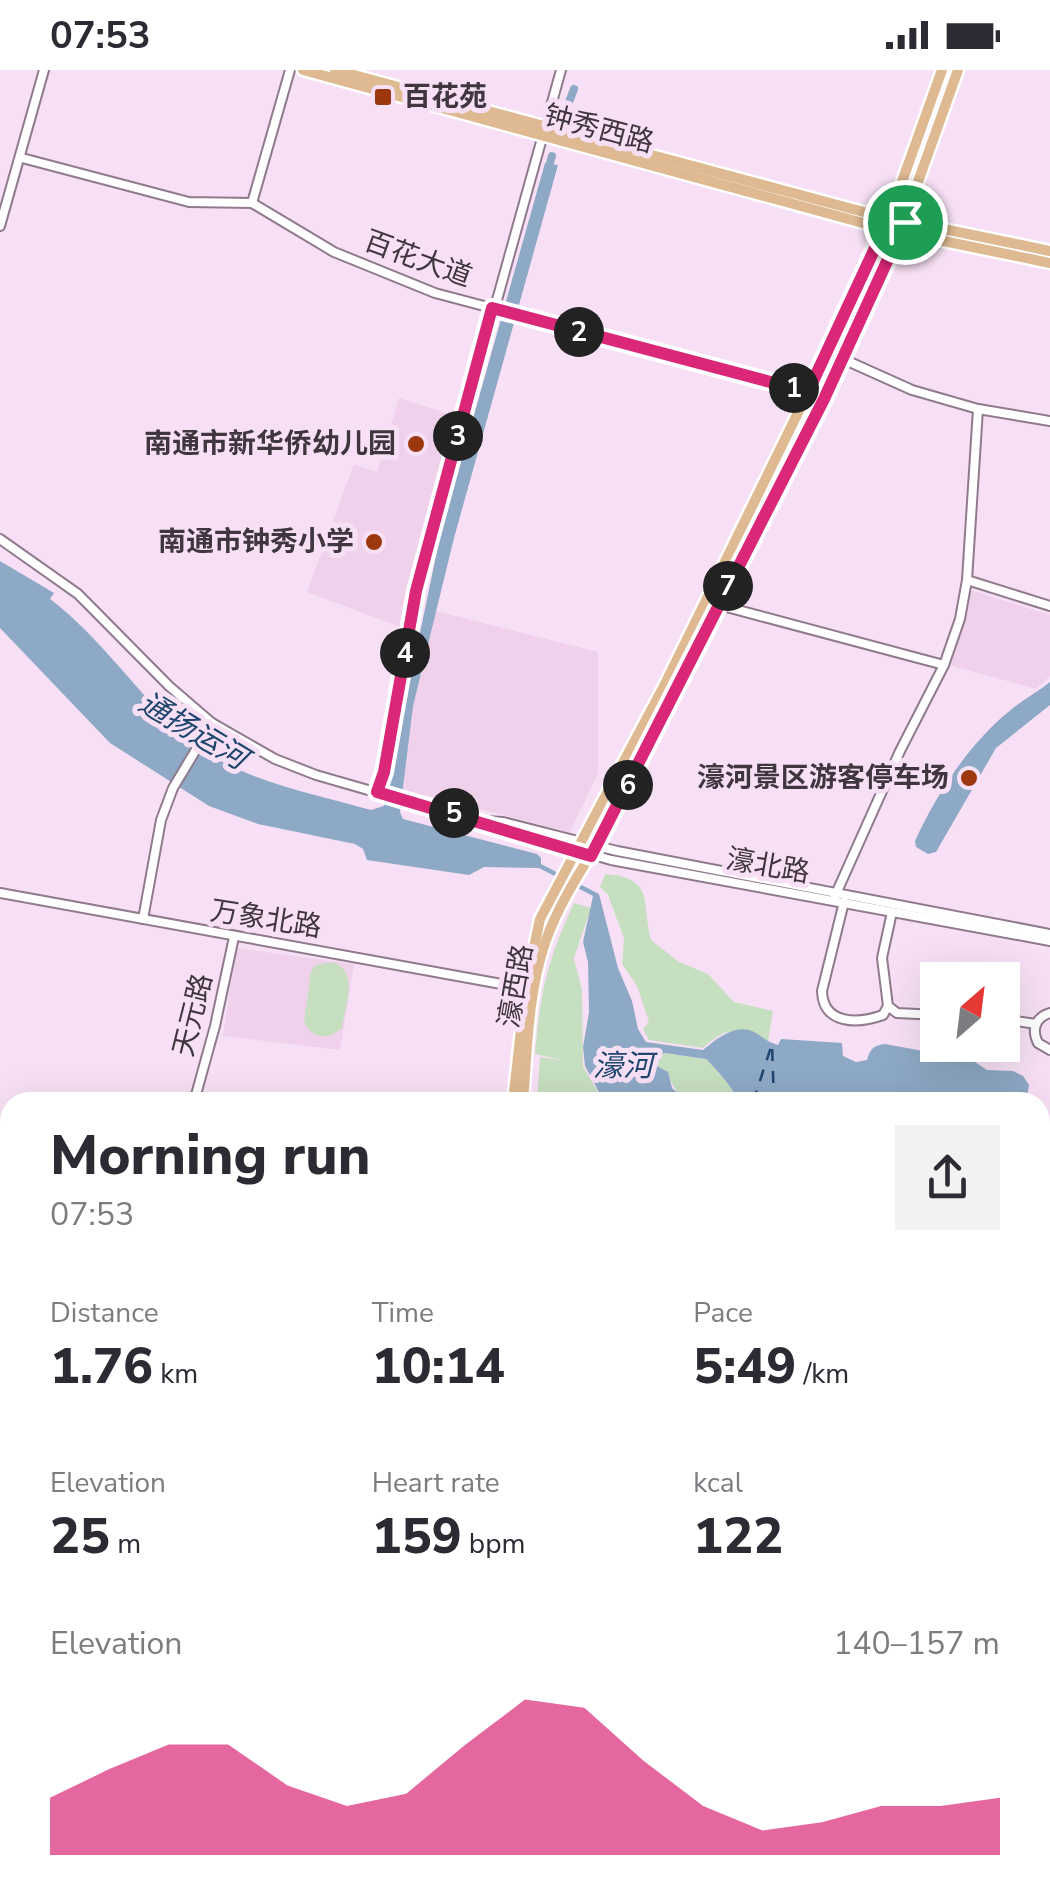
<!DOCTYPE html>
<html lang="en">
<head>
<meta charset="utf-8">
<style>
	:root { --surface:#fff; --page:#f2f2f3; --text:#2b2b33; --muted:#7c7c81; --accent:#db2777 }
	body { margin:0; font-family:"Nunito Sans","Noto Sans SC",sans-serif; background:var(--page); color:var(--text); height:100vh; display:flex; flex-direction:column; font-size:38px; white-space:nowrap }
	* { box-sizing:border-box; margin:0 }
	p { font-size:32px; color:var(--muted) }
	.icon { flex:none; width:55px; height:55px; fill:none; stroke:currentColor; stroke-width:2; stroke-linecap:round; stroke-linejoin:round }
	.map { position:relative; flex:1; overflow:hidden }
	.sheet { position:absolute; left:0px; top:1022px; width:1050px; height:812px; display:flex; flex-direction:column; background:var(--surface); border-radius:30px 30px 0 0; box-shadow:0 10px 40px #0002 }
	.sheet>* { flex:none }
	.needle { width:65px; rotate:28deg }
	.buttons { position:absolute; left:920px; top:892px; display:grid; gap:20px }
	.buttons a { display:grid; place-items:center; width:100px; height:100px; border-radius:0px; background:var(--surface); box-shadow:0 10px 40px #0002; font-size:50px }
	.pin { position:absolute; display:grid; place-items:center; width:85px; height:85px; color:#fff; margin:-42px; border:5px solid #fff; border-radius:50%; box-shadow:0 2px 10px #0007 }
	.km { position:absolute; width:50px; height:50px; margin:-25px; border-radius:50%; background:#222; color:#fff; font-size:28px; line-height:50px; text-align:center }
	.round { display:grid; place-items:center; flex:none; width:105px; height:105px; border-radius:0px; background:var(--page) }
	.head { display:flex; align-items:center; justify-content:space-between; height:170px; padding:0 50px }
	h1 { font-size:55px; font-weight:800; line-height:75px }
	.metrics { display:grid; grid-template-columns:repeat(3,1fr); gap:15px; height:170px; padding:10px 50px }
	.metrics div { display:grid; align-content:center }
	.metrics b { font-size:50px; font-weight:800 }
	.metrics small { font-size:28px; font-weight:400 }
	.metrics p { font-size:28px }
	.chart { height:280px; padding:20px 50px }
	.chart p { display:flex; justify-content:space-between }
	.chart svg { width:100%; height:180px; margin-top:10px; fill:var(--accent); opacity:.7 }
	.status { display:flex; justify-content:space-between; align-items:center; height:70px; padding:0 50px; background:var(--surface); direction:ltr }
	.status svg { height:28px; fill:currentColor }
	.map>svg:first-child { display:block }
	.built { fill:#efd1ec }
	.green { fill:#c7dfc1 }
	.water { fill:#8ea9c6 }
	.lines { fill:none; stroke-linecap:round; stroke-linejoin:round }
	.canal { stroke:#8ea9c6; stroke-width:8 }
	.ferry { stroke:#1f466e; stroke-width:2.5; stroke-dasharray:12 10; stroke-linecap:butt }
	.minor-casing { stroke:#907a8e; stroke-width:12 }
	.major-casing { stroke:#fff; stroke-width:15 }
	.minor { stroke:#fff; stroke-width:8 }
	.major { stroke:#deb991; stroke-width:10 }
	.route-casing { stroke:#fff; stroke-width:20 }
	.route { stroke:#db2777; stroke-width:12 }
	.poi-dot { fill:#9d370d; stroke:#f7e0f5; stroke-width:4 }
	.labels { text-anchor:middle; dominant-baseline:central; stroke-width:10; stroke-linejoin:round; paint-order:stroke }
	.poi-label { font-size:28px; font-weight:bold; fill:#40363f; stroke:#f7e0f5; text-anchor:end }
	.street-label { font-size:28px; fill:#40363f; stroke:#f7e0f5 }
	.water-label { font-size:30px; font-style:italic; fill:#1f466e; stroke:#f7e0f5 }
</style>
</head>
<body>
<div class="status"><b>07:53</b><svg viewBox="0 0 49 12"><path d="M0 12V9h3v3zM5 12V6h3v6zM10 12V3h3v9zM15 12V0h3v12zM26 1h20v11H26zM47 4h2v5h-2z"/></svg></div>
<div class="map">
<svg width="1050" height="1833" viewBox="0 0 1050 1833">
	<rect width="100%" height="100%" fill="#f7e0f5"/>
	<!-- built -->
	<g class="built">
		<polygon points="399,328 455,346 403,558 307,522 354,394 377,402"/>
		<polygon points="970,520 1050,545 1050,606 1036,619 949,595 968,542"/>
		<polygon points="428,539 598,582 598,703 570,762 400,719"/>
		<polygon points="236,878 354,894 340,980 223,966"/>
		<polygon points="1050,1344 1050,1411 1040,1409 1040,1367"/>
	</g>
	<!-- green -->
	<g class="green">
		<path d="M605 804C655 808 641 830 651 870L679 892 708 904 734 932 773 941 768 972C736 961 730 953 703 978L649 970 643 959 649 952 637 916 622 894 624 868 608 825 600 817Z"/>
		<path d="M574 833 591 838 574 888 582 920 583 996 599 1024 595 1027 598 1032H537L540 987 566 991 535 984C540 923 548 888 574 833Z"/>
		<path d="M332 892C360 901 345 935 342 958 327 970 314 970 304 952L311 901 316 895Z"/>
		<path d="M665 983 706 989C715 998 731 1015 736 1027L734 1032C701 1032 679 1041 668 1002L661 1000 655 991Z"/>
		<polygon points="453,1825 545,1825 547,1833 452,1833"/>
	</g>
	<!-- water -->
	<g class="water">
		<path d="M545 93 558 95 454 468 413 636 400 742 403 749 537 784 541 788V794L599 824 618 898 632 931 638 959 646 972 703 980C718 968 736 952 756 963 764 968 768 972 778 975L781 969 842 973 843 986 856 992 867 990C870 979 874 975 885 974L972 990 987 1000 1013 1001 1023 1006 1029 1015 1026 1032H734L736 1027C731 1015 715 998 706 989L665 983 657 987V996L668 1002 672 1018 688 1032H599L597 1027 600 1024 585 996 583 977 589 942 588 892 583 872 593 826 539 798 484 797 469 805 367 790 363 779 355 774 258 754 209 736 110 673 0 558V491L54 523 50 529C100 567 134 619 180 662 230 709 307 722 371 740L384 736 441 462Z"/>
		<path d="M1050 612V635L996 678 936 782 928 784 916 777 915 771C937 723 970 672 1012 639 1024 629 1038 622 1050 612Z"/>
		<polygon points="1040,1121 1050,1123 1050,1206 1040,1204"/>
	</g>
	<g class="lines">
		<!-- canal -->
		<g class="canal">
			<polyline points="569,32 574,19"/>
			<polyline points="550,93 552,86"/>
		</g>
		<!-- ferry -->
		<g class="ferry">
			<polyline points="753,1032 772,974 774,1032"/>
			<polyline points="1040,1182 1050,1182"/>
			<polyline points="566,1833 569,1825"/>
		</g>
		<!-- minor casing -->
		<g class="minor-casing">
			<g id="minor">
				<polyline points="22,88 189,132 252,133 334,182 435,223 808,322"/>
				<polyline points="252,133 290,0"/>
				<polyline points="0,156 44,0"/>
				<polyline points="843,289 912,320 978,339 1050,351"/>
				<polyline points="0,469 78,524 169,616 212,653 275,689 316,705 611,790 1050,871"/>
				<polyline points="967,510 1050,536"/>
				<polyline points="719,535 944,595"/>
				<polyline points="377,722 384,702 416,521 561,0"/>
				<polyline points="486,751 503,752 617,781 1050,864"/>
				<polyline points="0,823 507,915 526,915"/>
				<polyline points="835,826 900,681 944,595 960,549 967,510 978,339"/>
				<path d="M844 832 822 921C823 955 858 954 883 945L888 936"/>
				<polyline points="892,842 882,888 888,936 897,943 938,945"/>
				<polyline points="143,849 161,750 173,718 212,653"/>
				<path d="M1050 943C1036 947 1031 959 1038 973L1050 980"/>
				<polyline points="1002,949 1036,954"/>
				<polyline points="194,1032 215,956 234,867"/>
				<polyline points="1040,1241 1050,1243"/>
				<polyline points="1040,1310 1050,1276"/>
				<polyline points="0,1338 10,1342"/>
				<polyline points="0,1533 10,1512"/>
				<polyline points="0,1778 10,1776"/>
				<polyline points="85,1825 88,1833"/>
				<polyline points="214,1825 218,1833"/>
				<polyline points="637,1833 638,1825"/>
			</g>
		</g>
		<!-- major casing -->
		<g class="major-casing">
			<g id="major">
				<polyline points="303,0 885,159 1050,193"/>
				<polyline points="335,0 871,144 1050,181"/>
				<polyline points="513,1032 526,915 540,849 665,614 817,304 885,159 942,0"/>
				<path d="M523 1032C527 980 528 920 546 870 560 831 584 796 606 760L824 329 890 190 958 0"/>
				<polyline points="0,1570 10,1575"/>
				<polyline points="0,1580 10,1585"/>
				<polyline points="659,1825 692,1833"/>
				<polyline points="704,1825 732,1833"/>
				<polyline points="429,1833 430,1825"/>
				<polyline points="440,1833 441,1825"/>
			</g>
		</g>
		<!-- minor -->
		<use href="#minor" class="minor"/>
		<!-- major -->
		<use href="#major" class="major"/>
	</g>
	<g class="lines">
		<!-- route casing -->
		<g class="route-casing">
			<polygon id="route" points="889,148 905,152 824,329 591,786 377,722 384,702 416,521 492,238 808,322"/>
		</g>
		<!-- route -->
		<use href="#route" class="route"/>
	</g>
	<!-- markers -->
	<g class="poi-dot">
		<rect x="373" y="17" width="20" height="20" rx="5"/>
		<circle cx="416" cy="374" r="10"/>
		<circle cx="374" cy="472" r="10"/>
		<circle cx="969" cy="708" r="10"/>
	</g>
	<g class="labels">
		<!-- poi labels -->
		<g class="poi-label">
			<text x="403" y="27" text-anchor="start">百花苑</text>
			<text x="396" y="374">南通市新华侨幼儿园</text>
			<text x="354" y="472">南通市钟秀小学</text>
			<text x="949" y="708">濠河景区游客停车场</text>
		</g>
		<!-- street labels -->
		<g class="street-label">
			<text transform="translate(599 59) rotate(15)">钟秀西路</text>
			<text transform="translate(418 189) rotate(20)">百花大道</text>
			<text transform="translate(768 796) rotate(10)">濠北路</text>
			<text transform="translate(266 849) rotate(9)">万象北路</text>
			<text transform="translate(516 916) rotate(-80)">濠西路</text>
			<text transform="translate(193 945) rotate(-76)">天元路</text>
		</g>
		<!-- water labels -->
		<g class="water-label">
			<text transform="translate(193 661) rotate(31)">通扬运河</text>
			<text x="623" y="996">濠河</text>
		</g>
	</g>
</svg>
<div class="buttons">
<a><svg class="needle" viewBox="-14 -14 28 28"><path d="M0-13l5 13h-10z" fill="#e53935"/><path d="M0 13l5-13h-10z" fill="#7c7c81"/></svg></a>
</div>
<div class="pin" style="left:905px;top:152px;background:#1e9e55"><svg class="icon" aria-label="arrive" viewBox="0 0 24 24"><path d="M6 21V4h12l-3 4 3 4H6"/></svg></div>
<b class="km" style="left:794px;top:318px">1</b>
<b class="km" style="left:579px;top:262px">2</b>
<b class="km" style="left:458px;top:366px">3</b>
<b class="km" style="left:405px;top:583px">4</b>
<b class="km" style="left:454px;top:743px">5</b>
<b class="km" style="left:628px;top:715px">6</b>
<b class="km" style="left:728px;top:516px">7</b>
<section class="sheet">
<div class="head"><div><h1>Morning run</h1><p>07:53</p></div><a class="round"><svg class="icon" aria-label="share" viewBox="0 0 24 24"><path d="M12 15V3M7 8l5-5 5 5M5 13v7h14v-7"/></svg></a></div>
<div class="metrics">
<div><p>Distance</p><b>1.76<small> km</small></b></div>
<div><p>Time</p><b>10:14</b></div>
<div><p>Pace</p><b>5:49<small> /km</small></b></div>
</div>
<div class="metrics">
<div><p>Elevation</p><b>25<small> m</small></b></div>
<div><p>Heart rate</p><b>159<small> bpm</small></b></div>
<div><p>kcal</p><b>122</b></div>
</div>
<div class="chart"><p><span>Elevation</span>140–157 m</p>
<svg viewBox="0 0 160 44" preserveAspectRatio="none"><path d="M0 44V30L10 23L20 17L30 17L40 27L50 32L60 29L70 17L80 6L90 8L100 21L110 32L120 38L130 36L140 32L150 32L160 30V44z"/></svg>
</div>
</section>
</div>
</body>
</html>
